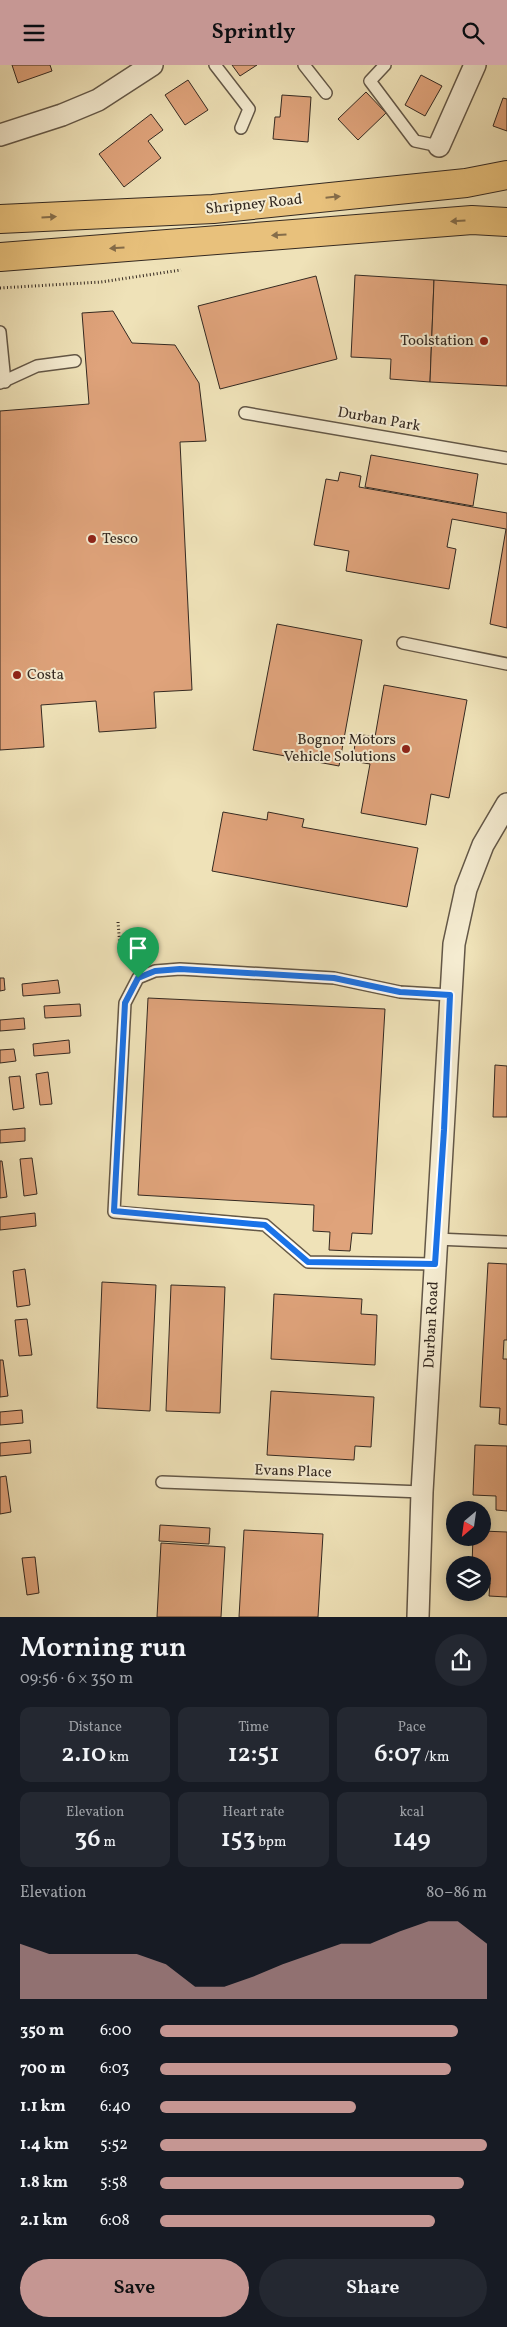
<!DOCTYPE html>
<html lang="en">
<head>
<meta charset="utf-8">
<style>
	:root { --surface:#171b24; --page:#242831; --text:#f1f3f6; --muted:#9ea1a6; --accent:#c59692 }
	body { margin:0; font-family:Vollkorn,serif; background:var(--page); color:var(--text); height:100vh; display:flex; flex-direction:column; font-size:19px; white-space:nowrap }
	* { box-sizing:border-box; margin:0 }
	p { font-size:16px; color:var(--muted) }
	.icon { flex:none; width:28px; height:28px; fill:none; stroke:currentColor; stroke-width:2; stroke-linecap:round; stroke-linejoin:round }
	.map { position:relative; height:1552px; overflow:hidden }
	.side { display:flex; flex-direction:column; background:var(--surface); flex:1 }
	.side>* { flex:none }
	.needle { width:32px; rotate:209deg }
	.tools { position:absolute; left:446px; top:1436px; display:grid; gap:10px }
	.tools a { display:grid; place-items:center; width:45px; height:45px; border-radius:50%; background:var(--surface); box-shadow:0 2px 12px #0003; font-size:25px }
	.pin { position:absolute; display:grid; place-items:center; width:42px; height:42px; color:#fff; margin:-51px -21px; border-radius:50% 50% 50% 0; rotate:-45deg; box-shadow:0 0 5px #0007 }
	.pin .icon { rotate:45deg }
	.round { display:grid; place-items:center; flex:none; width:52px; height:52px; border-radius:26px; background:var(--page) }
	.head { display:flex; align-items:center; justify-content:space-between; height:85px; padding:0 20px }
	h1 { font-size:28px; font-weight:600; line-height:38px }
	.stats { display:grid; grid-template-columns:repeat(3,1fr); gap:8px; height:85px; padding:5px 20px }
	.stats div { display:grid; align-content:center; border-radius:10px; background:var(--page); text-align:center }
	.stats b { font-size:25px; font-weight:600 }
	.stats small { font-size:14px; font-weight:400 }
	.stats p { font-size:14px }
	.chart { height:140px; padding:10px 20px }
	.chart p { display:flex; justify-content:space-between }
	.chart svg { width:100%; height:90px; margin-top:5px; fill:var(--accent); opacity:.7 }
	.cta { display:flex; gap:10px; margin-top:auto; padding:10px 20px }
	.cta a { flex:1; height:58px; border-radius:30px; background:var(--accent); color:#111; font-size:20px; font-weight:600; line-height:58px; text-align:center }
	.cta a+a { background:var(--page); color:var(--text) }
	ul { padding:0 20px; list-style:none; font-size:16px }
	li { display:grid; grid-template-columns:80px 60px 1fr; align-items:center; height:38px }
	li i { height:12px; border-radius:6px; background:var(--accent) }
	header { display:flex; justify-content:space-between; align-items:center; height:65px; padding:0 20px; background:var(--accent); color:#111; font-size:22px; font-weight:600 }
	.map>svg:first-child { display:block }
	.building { fill:#dfa37b; stroke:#342921 }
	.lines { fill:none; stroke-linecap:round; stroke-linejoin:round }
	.service-casing { stroke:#635747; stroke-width:14 }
	.minor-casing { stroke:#635747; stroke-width:24 }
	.primary-casing { stroke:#342921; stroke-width:30 }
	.path { stroke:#342921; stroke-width:3; stroke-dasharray:1 2.5; stroke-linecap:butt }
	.service { stroke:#f5ecd1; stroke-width:11 }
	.minor { stroke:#f5ecd1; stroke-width:21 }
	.primary { stroke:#e8c17c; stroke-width:28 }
	.oneway { fill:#856d4a }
	.route-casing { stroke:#fff; stroke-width:10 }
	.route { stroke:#1a73e8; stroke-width:6 }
	.poi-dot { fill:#8f2418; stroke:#f5ecd1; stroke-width:2 }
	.labels { text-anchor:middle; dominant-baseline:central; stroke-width:4; stroke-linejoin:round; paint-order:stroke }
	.street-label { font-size:15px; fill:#342921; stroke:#f5ecd1 }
	.poi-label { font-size:15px; fill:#342921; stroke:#f5ecd1; text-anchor:end }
</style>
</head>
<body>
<header><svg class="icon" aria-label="menu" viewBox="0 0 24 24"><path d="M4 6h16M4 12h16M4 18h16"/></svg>Sprintly<svg class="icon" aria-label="search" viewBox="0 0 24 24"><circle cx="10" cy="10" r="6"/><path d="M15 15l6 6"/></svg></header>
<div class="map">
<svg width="507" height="1552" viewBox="0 0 507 1552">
	<rect width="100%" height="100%" fill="#efe2b8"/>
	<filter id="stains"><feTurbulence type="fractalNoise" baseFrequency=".004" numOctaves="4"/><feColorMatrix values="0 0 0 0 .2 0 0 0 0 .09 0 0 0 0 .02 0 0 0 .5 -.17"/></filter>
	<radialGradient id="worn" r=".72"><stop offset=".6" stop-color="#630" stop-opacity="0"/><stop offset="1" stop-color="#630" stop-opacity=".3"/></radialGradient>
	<!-- building -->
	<g class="building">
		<polygon points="12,0 50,0 52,6 18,18"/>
		<polygon points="232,0 257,0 240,11"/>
		<polygon points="421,10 442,21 425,51 405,40"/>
		<polygon points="188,15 208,45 185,60 165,30"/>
		<polygon points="366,27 386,48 358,75 338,54"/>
		<polygon points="282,30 311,32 308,77 273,74 275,52 280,52"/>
		<polygon points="503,33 507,34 507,66 493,61"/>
		<polygon points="151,49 163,65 148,76 161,93 124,122 99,89"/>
		<polygon points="355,210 434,215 430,317 390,314 391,294 351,292"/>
		<polygon points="316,211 337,294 220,324 198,241"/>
		<polygon points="434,215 507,220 507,321 430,317"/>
		<polygon points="113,246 132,278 175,280 199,318 206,376 180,377 192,625 154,627 156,663 99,667 96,636 41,640 44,682 0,685 0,346 89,339 82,248"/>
		<polygon points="371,390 478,409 473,441 365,422"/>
		<polygon points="340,407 361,411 359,422 507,448 507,563 490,559 506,464 452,454 447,482 456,484 449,524 346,506 349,486 314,480 326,414 338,416"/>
		<polygon points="277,559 362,575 339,701 253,685"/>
		<polygon points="384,620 467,635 449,733 431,729 426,760 361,748 370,699 352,696 357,669 375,672"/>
		<polygon points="223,747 267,755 268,747 304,754 302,762 418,783 407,842 212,806"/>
		<polygon points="0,913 4,913 5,925 0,926"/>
		<polygon points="58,915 60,928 23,931 22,919"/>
		<polygon points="148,933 385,944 372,1169 352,1168 350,1186 329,1185 330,1167 313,1166 314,1140 138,1130"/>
		<polygon points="80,939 81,951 45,953 44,941"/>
		<polygon points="24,953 25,964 0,966 0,955"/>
		<polygon points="69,975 70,988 34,991 33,979"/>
		<polygon points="14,984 16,996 0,998 0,985"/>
		<polygon points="495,1000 507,1001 507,1052 493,1052"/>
		<polygon points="48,1007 52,1039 40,1040 36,1009"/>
		<polygon points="20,1011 24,1043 13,1045 9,1012"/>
		<polygon points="25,1063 25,1076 0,1078 0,1065"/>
		<polygon points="32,1093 37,1129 24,1131 20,1094"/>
		<polygon points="0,1096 2,1096 7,1132 0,1133"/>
		<polygon points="35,1148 36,1161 0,1165 0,1152"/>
		<polygon points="488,1198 507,1199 507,1275 504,1275 503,1294 507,1294 507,1360 499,1359 500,1343 480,1342"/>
		<polygon points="25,1204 30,1240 17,1242 13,1206"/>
		<polygon points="102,1217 156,1220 150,1346 97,1343"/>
		<polygon points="171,1220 225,1222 220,1348 166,1346"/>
		<polygon points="274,1229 362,1234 361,1249 377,1250 375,1300 271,1294"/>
		<polygon points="27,1254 32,1290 19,1291 15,1255"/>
		<polygon points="0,1295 3,1295 8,1331 0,1332"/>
		<polygon points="271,1326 374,1332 371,1382 355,1381 354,1395 267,1390"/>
		<polygon points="22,1345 23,1358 0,1360 0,1347"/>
		<polygon points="30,1375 31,1388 0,1391 0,1378"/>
		<polygon points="475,1380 507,1381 507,1446 496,1445 496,1431 473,1430"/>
		<polygon points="6,1411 11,1447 0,1449 0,1412"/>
		<polygon points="160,1460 210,1463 209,1479 159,1476"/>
		<polygon points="244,1465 323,1469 318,1552 239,1552"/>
		<polygon points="482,1466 507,1467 507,1532 489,1531 490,1518 482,1517 482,1500 472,1500 473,1472 482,1472"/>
		<polygon points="161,1478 225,1482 221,1552 157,1552"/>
		<polygon points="35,1492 39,1528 27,1530 22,1493"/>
	</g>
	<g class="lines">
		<!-- service casing -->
		<g class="service-casing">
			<g id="service">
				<polyline points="215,0 249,44 241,63"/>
				<polyline points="304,0 326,28"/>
				<polyline points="385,0 370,16 415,76 439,81"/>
				<polyline points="0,267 5,317"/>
				<polyline points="0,318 37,301 75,296"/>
				<polyline points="245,348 507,393"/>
				<polyline points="403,578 507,599"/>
				<polyline points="436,1174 507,1177"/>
				<polyline points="435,1199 308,1197 265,1160 114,1147 125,938 138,913 155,906 180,904 334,913 400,927 450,930"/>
				<polyline points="162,1417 422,1427"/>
			</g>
		</g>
		<!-- minor casing -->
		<g class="minor-casing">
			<g id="minor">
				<polyline points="0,70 62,50 98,35 152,0"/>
				<polyline points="439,81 475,0"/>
				<polyline points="418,1552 422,1427 454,879 466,824 483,780 507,739"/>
			</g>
		</g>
		<!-- primary casing -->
		<g class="primary-casing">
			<g id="primary">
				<polyline points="0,154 213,144 466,118 507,110"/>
				<polyline points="0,192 472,155 507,157"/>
			</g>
		</g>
		<!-- path -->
		<g class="path">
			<polyline points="0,223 101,217 181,205"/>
			<polyline points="118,857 120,882 130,899"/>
		</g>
		<!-- service -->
		<use href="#service" class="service"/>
		<!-- minor -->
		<use href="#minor" class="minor"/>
		<!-- primary -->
		<use href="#primary" class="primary"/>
	</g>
	<!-- one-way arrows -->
	<defs><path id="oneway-solid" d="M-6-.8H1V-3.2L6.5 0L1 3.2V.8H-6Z" transform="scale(1.25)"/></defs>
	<g class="oneway">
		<use href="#oneway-solid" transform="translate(333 132) rotate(-6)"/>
		<use href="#oneway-solid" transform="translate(49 152) rotate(-3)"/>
		<use href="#oneway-solid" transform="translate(458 156) rotate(176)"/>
		<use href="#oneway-solid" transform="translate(279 170) rotate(176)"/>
		<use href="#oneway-solid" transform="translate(117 183) rotate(176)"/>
	</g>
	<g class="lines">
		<!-- route casing -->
		<g class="route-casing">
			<polygon id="route" points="180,904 334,913 400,927 450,930 444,1065 435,1199 308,1197 265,1160 114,1146 125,938 138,913 155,906"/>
		</g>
		<!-- route -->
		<use href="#route" class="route"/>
	</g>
	<!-- markers -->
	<g class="poi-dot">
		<circle cx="484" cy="276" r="5"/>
		<circle cx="92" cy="474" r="5"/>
		<circle cx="17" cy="610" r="5"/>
		<circle cx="406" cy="684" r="5"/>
	</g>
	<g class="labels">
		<!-- street labels -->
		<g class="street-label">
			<text transform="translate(254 140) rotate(-6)">Shripney Road</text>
			<text transform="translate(379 355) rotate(10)">Durban Park</text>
			<text transform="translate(432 1260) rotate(-87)">Durban Road</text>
			<text transform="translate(293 1407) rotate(2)">Evans Place</text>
		</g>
		<!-- poi labels -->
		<g class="poi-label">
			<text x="474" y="276">Toolstation</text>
			<text x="102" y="474" text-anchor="start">Tesco</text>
			<text x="27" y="610" text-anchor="start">Costa</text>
			<text x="396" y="675">Bognor Motors<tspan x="396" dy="17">Vehicle Solutions</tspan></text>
		</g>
	</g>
	<rect width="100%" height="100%" filter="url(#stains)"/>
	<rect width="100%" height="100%" fill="url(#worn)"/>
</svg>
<div class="tools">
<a><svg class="needle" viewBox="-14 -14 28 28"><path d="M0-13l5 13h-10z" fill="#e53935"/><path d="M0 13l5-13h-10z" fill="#9ea1a6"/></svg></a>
<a><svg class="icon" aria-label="layers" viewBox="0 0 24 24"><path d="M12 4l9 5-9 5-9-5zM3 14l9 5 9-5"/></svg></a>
</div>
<div class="pin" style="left:138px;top:913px;background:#1e9e55"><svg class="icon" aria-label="arrive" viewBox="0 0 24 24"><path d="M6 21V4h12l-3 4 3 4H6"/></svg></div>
</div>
<section class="side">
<div class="head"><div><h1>Morning run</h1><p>09:56 · 6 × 350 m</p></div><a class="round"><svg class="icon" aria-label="share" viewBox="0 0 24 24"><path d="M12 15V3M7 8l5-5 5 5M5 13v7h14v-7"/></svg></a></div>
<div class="stats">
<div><p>Distance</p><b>2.10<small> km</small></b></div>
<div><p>Time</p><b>12:51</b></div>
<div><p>Pace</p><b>6:07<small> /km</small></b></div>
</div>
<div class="stats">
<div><p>Elevation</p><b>36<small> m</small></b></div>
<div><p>Heart rate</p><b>153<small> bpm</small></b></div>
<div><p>kcal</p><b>149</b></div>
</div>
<div class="chart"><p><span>Elevation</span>80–86 m</p>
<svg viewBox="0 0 160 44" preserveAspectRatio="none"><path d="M0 44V17L10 22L20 22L30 22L40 22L50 27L60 38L70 38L80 33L90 27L100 22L110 17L120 17L130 11L140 6L150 6L160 17V44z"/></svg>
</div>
<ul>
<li><b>350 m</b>6:00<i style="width:91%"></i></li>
<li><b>700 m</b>6:03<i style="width:89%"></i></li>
<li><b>1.1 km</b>6:40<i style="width:60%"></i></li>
<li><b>1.4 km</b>5:52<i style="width:100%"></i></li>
<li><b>1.8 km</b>5:58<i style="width:93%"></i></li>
<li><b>2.1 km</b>6:08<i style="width:84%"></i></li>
</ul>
<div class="cta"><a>Save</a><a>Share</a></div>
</section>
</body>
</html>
